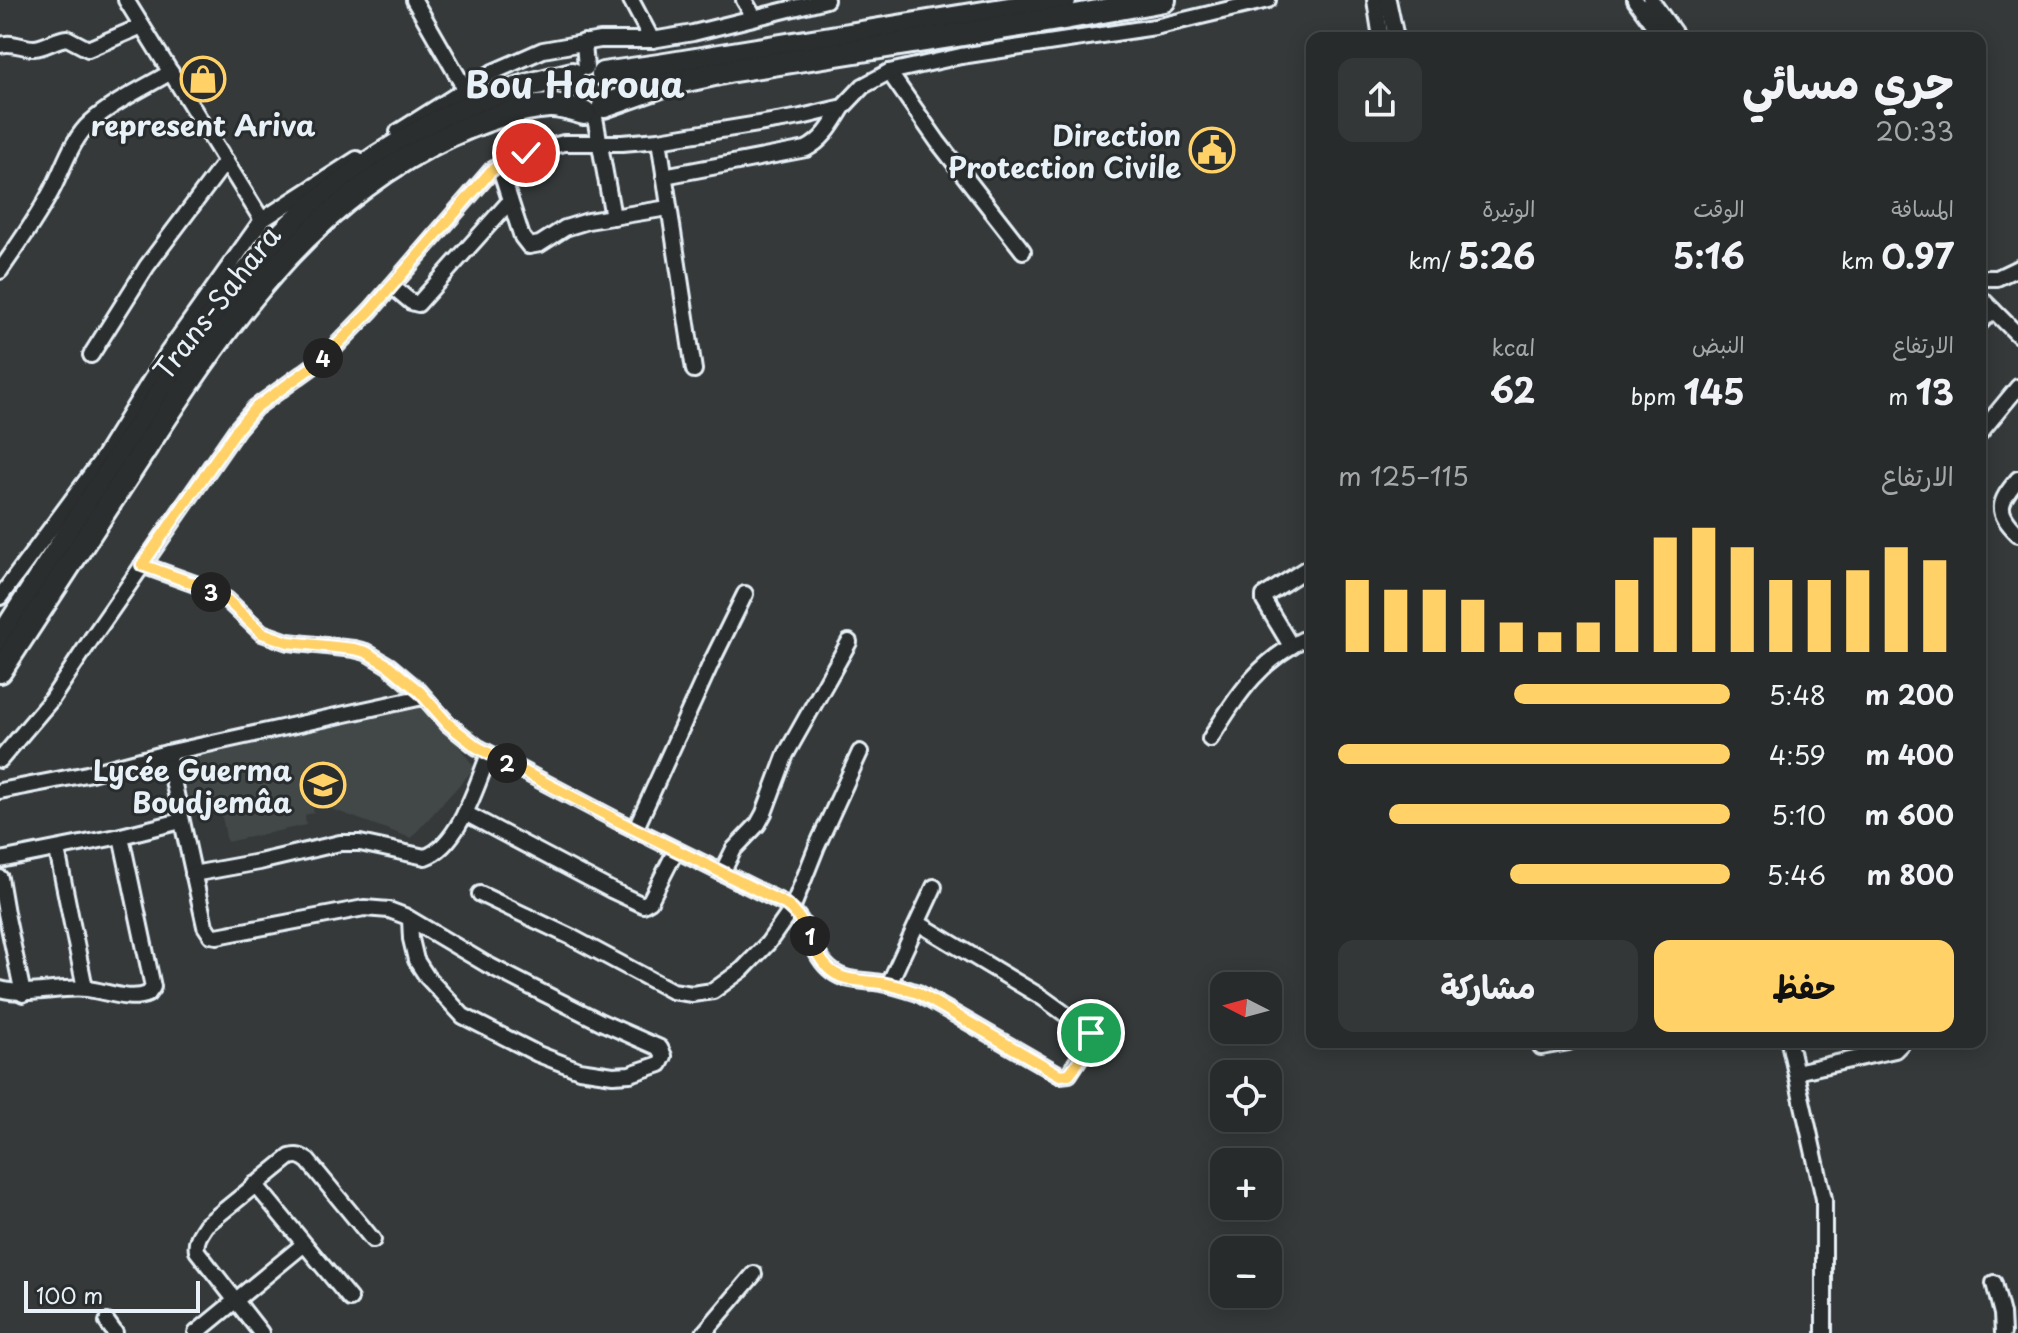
<!DOCTYPE html>
<html lang="ar">
<head>
<meta charset="utf-8">
<style>
	:root { --surface:#282b2c; --page:#343738; --text:#f1f3f6; --muted:#a5a7a9; --line:#444748; --accent:#ffd166 }
	body { margin:0; font-family:"Playpen Sans","Playpen Sans Arabic",sans-serif; background:var(--page); color:var(--text); direction:rtl; height:100vh; display:flex; flex-direction:column; font-size:30px; white-space:nowrap }
	* { box-sizing:border-box; margin:0 }
	p { font-size:26px; color:var(--muted) }
	.icon { flex:none; width:44px; height:44px; fill:none; stroke:currentColor; stroke-width:2; stroke-linecap:round; stroke-linejoin:round }
	.map { position:relative; flex:1; overflow:hidden; direction:ltr }
	.details { position:absolute; left:1306px; top:32px; width:680px; height:1016px; display:flex; flex-direction:column; background:var(--surface); border-radius:16px; box-shadow:0 4px 20px #0003,0 0 0 2px var(--line); direction:rtl }
	.details>* { flex:none }
	.needle { width:52px; rotate:276deg }
	.fabs { position:absolute; left:1210px; top:972px; display:grid; gap:16px }
	.fabs a { display:grid; place-items:center; width:72px; height:72px; border-radius:16px; background:var(--surface); box-shadow:0 4px 20px #0003,0 0 0 2px var(--line); font-size:40px }
	.scale { position:absolute; left:24px; bottom:20px; width:176px; box-sizing:border-box; padding-left:8px; border:4px solid #e8f1f8; border-top:0; font-size:22px; line-height:28px; white-space:nowrap; color:#e8f1f8; -webkit-text-stroke:6px #2a2d2e; paint-order:stroke }
	.pin { position:absolute; display:grid; place-items:center; width:68px; height:68px; color:#fff; margin:-34px; border:4px solid #fff; border-radius:50%; box-shadow:0 2px 8px #0007 }
	.km { position:absolute; width:40px; height:40px; margin:-20px; border-radius:50%; background:#222; color:#fff; font-size:22px; line-height:40px; text-align:center }
	.round { display:grid; place-items:center; flex:none; width:84px; height:84px; border-radius:16px; background:var(--page) }
	.head { display:flex; align-items:center; justify-content:space-between; height:136px; padding:0 32px }
	h1 { font-size:44px; font-weight:700; line-height:60px }
	.metrics { display:grid; grid-template-columns:repeat(3,1fr); gap:12px; height:136px; padding:8px 32px }
	.metrics div { display:grid; align-content:center }
	.metrics b { font-size:34px; font-weight:700 }
	.metrics small { font-size:22px; font-weight:400 }
	.metrics p { font-size:22px }
	.chart { height:224px; padding:16px 32px }
	.chart p { display:flex; justify-content:space-between }
	.chart svg { width:100%; height:144px; margin-top:8px; stroke:var(--accent); stroke-width:6 }
	.action { display:flex; gap:16px; margin-top:auto; padding:16px 32px }
	.action a { flex:1; height:92px; border-radius:16px; background:var(--accent); color:#111; font-size:32px; font-weight:700; line-height:92px; text-align:center }
	.action a+a { background:var(--page); color:var(--text) }
	ul { padding:0 32px; list-style:none; font-size:26px }
	li { display:grid; grid-template-columns:128px 96px 1fr; align-items:center; height:60px }
	li i { height:20px; border-radius:10px; background:var(--accent) }
	.map>svg:first-child { display:block }
	.built { fill:#424647 }
	.lines { fill:none; stroke-linecap:round; stroke-linejoin:round }
	.minor-casing { stroke:#e8f1f8; stroke-width:20 }
	.trunk-casing { stroke:#e8f1f8; stroke-width:28 }
	.minor { stroke:#2a2d2e; stroke-width:14 }
	.trunk { stroke:#2a2d2e; stroke-width:22 }
	.route-casing { stroke:#fff; stroke-width:16 }
	.route { stroke:#ffd166; stroke-width:10 }
	.labels { text-anchor:middle; dominant-baseline:central; stroke-width:6; stroke-linejoin:round; paint-order:stroke }
	.poi-label { font-size:28px; font-weight:bold; fill:#e8f1f8; stroke:#2a2d2e; text-anchor:end }
	.street-label { font-size:28px; fill:#e8f1f8; stroke:#2a2d2e }
	.district-label { font-size:36px; font-weight:bold; fill:#e8f1f8; stroke:#2a2d2e }
</style>
</head>
<body>
<div class="map">
<svg width="2018" height="1333" viewBox="0 0 2018 1333">
	<rect width="100%" height="100%" fill="#35393a"/>
	<filter id="ink" filterUnits="userSpaceOnUse"><feTurbulence type="fractalNoise" baseFrequency=".0125" numOctaves="2"/><feDisplacementMap in="SourceGraphic" scale="16" xChannelSelector="R" yChannelSelector="G"/><feConvolveMatrix kernelMatrix="1 2 1 2 8 2 1 2 1" color-interpolation-filters="sRGB"/></filter>
	<g filter="url(#ink)">
		<!-- built -->
		<polygon class="built" points="425,700 475,768 411,838 312,802 314,813 305,815 306,825 227,842 219,802 191,809 180,758"/>
		<g class="lines">
			<!-- minor casing -->
			<g class="minor-casing">
				<g id="minor">
					<polyline points="126,0 262,220 357,159"/>
					<polyline points="414,0 465,89"/>
					<polyline points="631,0 652,40"/>
					<polyline points="744,0 754,17"/>
					<polyline points="1375,0 1381,38"/>
					<polyline points="1388,0 1396,38"/>
					<polyline points="1635,0 1663,38"/>
					<polyline points="1651,0 1678,38"/>
					<polyline points="584,42 586,68"/>
					<path d="M0 45C13 41 22 48 34 48 47 47 55 39 67 38L88 49 142 26"/>
					<polyline points="889,72 938,142 1023,251"/>
					<polyline points="594,112 613,217"/>
					<polyline points="398,132 493,72 543,50 600,40 652,40 693,33 826,0"/>
					<polyline points="659,140 694,370"/>
					<polyline points="499,166 522,237 529,246 540,244 565,228 588,221 668,208"/>
					<path d="M664 176 806 149C824 140 833 123 843 107"/>
					<path d="M0 271C19 243 39 216 54 186 65 164 72 139 91 122 113 102 146 87 171 72"/>
					<polyline points="1980,278 1997,278 2018,268"/>
					<polyline points="392,286 411,302 418,304 510,201"/>
					<polyline points="1980,297 2018,335"/>
					<polyline points="1980,323 1993,310"/>
					<polyline points="91,355 147,266 226,161"/>
					<polyline points="1980,433 2018,387"/>
					<path d="M2018 479C1998 503 1995 511 2018 534"/>
					<path d="M142 565 195 584 227 600 262 633 288 642 354 649 366 652 389 666 420 692 448 724 477 747 616 820 785 904C810 922 811 956 832 971 845 982 865 980 881 983 894 985 906 989 918 993L1060 1075 1069 1074 1091 1040 1090 1032 1043 998 918 923"/>
					<polyline points="0,597 100,462 168,352 262,220"/>
					<polyline points="1291,646 1264,601 1264,596 1312,565"/>
					<path d="M1210 739C1239 693 1260 659 1312 635"/>
					<polyline points="167,753 205,926 211,935 217,936 364,908 389,910 405,916 486,964 533,988 601,1022 660,1048 664,1056 660,1064 630,1074 613,1075 579,1070 538,1054 463,1016 427,977 416,960 411,939 410,919"/>
					<polyline points="0,760 51,700 92,638 237,429 255,408 316,364 333,349 371,310 491,171 505,162 526,153 564,143 622,143 659,140 801,117 843,107 863,86 889,72 961,56 1155,27 1268,0"/>
					<polyline points="0,791 87,774 167,753 423,697"/>
					<polyline points="465,813 611,890 643,905 650,901 676,850"/>
					<polyline points="635,830 711,663 745,594"/>
					<polyline points="57,850 85,988"/>
					<polyline points="0,860 121,836 181,821"/>
					<polyline points="722,873 734,849 758,824 764,813 786,754 849,642"/>
					<path d="M193 874 259 862 340 843H360L425 857C459 846 477 784 489 754"/>
					<polyline points="0,878 6,913 23,994"/>
					<polyline points="480,894 571,937 672,991 692,994 713,991 743,969 768,943 792,909 817,846 860,752"/>
					<polyline points="889,984 934,887"/>
					<path d="M0 989C30 997 58 986 87 989 106 991 130 1002 148 994L153 987 121 836"/>
					<polyline points="1789,1042 1824,1199 1824,1333"/>
					<polyline points="1541,1047 1569,1042"/>
					<polyline points="1796,1072 1895,1050 1903,1042"/>
					<polyline points="255,1184 350,1299"/>
					<polyline points="1994,1283 2002,1314 2003,1333"/>
					<polyline points="107,1322 115,1333"/>
					<polyline points="196,1333 303,1245"/>
					<path d="M261 1333 197 1251C195 1241 200 1234 206 1225L290 1157C298 1155 301 1156 308 1161L373 1240"/>
					<polyline points="704,1333 754,1274"/>
				</g>
			</g>
			<!-- trunk casing -->
			<g class="trunk-casing">
				<g id="trunk">
					<polyline points="603,74 659,66 1064,0"/>
					<polyline points="604,106 664,85 728,71 1064,18 1164,0"/>
					<path d="M0 640C46 568 92 497 139 426 188 351 237 272 305 212 364 161 439 114 513 90 532 84 552 79 572 74"/>
					<path d="M0 671C46 600 93 529 139 458 223 329 306 202 450 135 481 121 515 108 549 106 560 105 573 110 584 113"/>
				</g>
			</g>
			<!-- minor -->
			<use href="#minor" class="minor"/>
			<!-- trunk -->
			<use href="#trunk" class="trunk"/>
		</g>
	</g>
	<g class="lines" filter="url(#ink)">
		<!-- route casing -->
		<g class="route-casing">
			<path id="route" d="M526 153 505 162 491 171 371 310 333 349 316 364 255 408 237 429 142 565 195 584 227 600 262 633 288 642 354 649 366 652 389 666 420 692 448 724 477 747 616 820 785 904C808 920 809 948 827 967 840 982 863 980 881 983 894 985 906 989 918 993L1060 1075 1069 1074C1077 1065 1091 1044 1091 1033"/>
		</g>
		<!-- route -->
		<use href="#route" class="route"/>
	</g>
	<!-- icons -->
	<defs>
		<g id="shop-ring" transform="scale(2.3)"><circle r="9.5" fill="#2a2d2e" stroke="#ffd166" stroke-width="1.5"/><path d="M-5-2.5h2.3a2.7 3.5 0 0 1 5.4 0H5L5.5 6h-11ZM-1.5-2.5h3a1.5 2.3 0 0 0-3 0Z" fill="#ffd166"/></g>
		<g id="civic-ring" transform="scale(2.3)"><circle r="9.5" fill="#2a2d2e" stroke="#ffd166" stroke-width="1.5"/><path d="M-.6-6.5H3V-4.5H.6V-3L4-1V1h2V6H-6V1h2V-1L-.6-3ZM-1.2 2.5V6h2.4V2.5Z" fill="#ffd166"/></g>
		<g id="school-ring" transform="scale(2.3)"><circle r="9.5" fill="#2a2d2e" stroke="#ffd166" stroke-width="1.5"/><path d="M0-5L7-2L0 1L-7-2ZM-4 1L0 2.5L4 1V4Q0 6-4 4Z" fill="#ffd166"/></g>
	</defs>
	<g fill-rule="evenodd">
		<use href="#shop-ring" x="203" y="79"/>
		<use href="#civic-ring" x="1212" y="150"/>
		<use href="#school-ring" x="323" y="785"/>
	</g>
	<g class="labels">
		<!-- poi labels -->
		<g class="poi-label">
			<text x="203" y="124" text-anchor="middle">represent Ariva</text>
			<text x="1181" y="134">Direction<tspan x="1181" dy="32">Protection Civile</tspan></text>
			<text x="292" y="769">Lycée Guerma<tspan x="292" dy="32">Boudjemâa</tspan></text>
		</g>
		<!-- street labels -->
		<g class="street-label">
			<text transform="translate(216 302) rotate(-52)">Trans-Sahara</text>
		</g>
		<!-- district labels -->
		<g class="district-label">
			<text x="575" y="83">Bou Haroua</text>
		</g>
	</g>
</svg>
<div class="fabs">
<a><svg class="needle" viewBox="-14 -14 28 28"><path d="M0-13l5 13h-10z" fill="#e53935"/><path d="M0 13l5-13h-10z" fill="#a5a7a9"/></svg></a>
<a><svg class="icon" aria-label="locate" viewBox="0 0 24 24"><circle cx="12" cy="12" r="6"/><path d="M12 2v4M12 18v4M2 12h4M18 12h4"/></svg></a>
<a>+</a>
<a>−</a>
</div>
<div class="scale">100 m</div>
<div class="pin" style="left:1091px;top:1033px;background:#1e9e55"><svg class="icon" aria-label="arrive" viewBox="0 0 24 24"><path d="M6 21V4h12l-3 4 3 4H6"/></svg></div>
<div class="pin" style="left:526px;top:153px;background:#d93025"><svg class="icon" aria-label="check" viewBox="0 0 24 24"><path d="M5 12l5 5 9-10"/></svg></div>
<b class="km" style="left:810px;top:936px">1</b>
<b class="km" style="left:507px;top:763px">2</b>
<b class="km" style="left:211px;top:592px">3</b>
<b class="km" style="left:323px;top:358px">4</b>
<section class="details">
<div class="head"><div><h1>جري مسائي</h1><p>20:33</p></div><a class="round"><svg class="icon" aria-label="share" viewBox="0 0 24 24"><path d="M12 15V3M7 8l5-5 5 5M5 13v7h14v-7"/></svg></a></div>
<div class="metrics">
<div><p>المسافة</p><b>0.97<small> km</small></b></div>
<div><p>الوقت</p><b>5:16</b></div>
<div><p>الوتيرة</p><b>5:26<small> /km</small></b></div>
</div>
<div class="metrics">
<div><p>الارتفاع</p><b>13<small> m</small></b></div>
<div><p>النبض</p><b>145<small> bpm</small></b></div>
<div><p>kcal</p><b>62</b></div>
</div>
<div class="chart"><p><span>الارتفاع</span>115–125 m</p>
<svg viewBox="0 0 160 44" preserveAspectRatio="none"><path d="M5 44V22M15 44V25M25 44V25M35 44V28M45 44V35M55 44V38M65 44V35M75 44V22M85 44V9M95 44V6M105 44V12M115 44V22M125 44V22M135 44V19M145 44V12M155 44V16"/></svg>
</div>
<ul>
<li><b>200 m</b>5:48<i style="width:55%"></i></li>
<li><b>400 m</b>4:59<i style="width:100%"></i></li>
<li><b>600 m</b>5:10<i style="width:87%"></i></li>
<li><b>800 m</b>5:46<i style="width:56%"></i></li>
</ul>
<div class="action"><a>حفظ</a><a>مشاركة</a></div>
</section>
</div>
</body>
</html>
